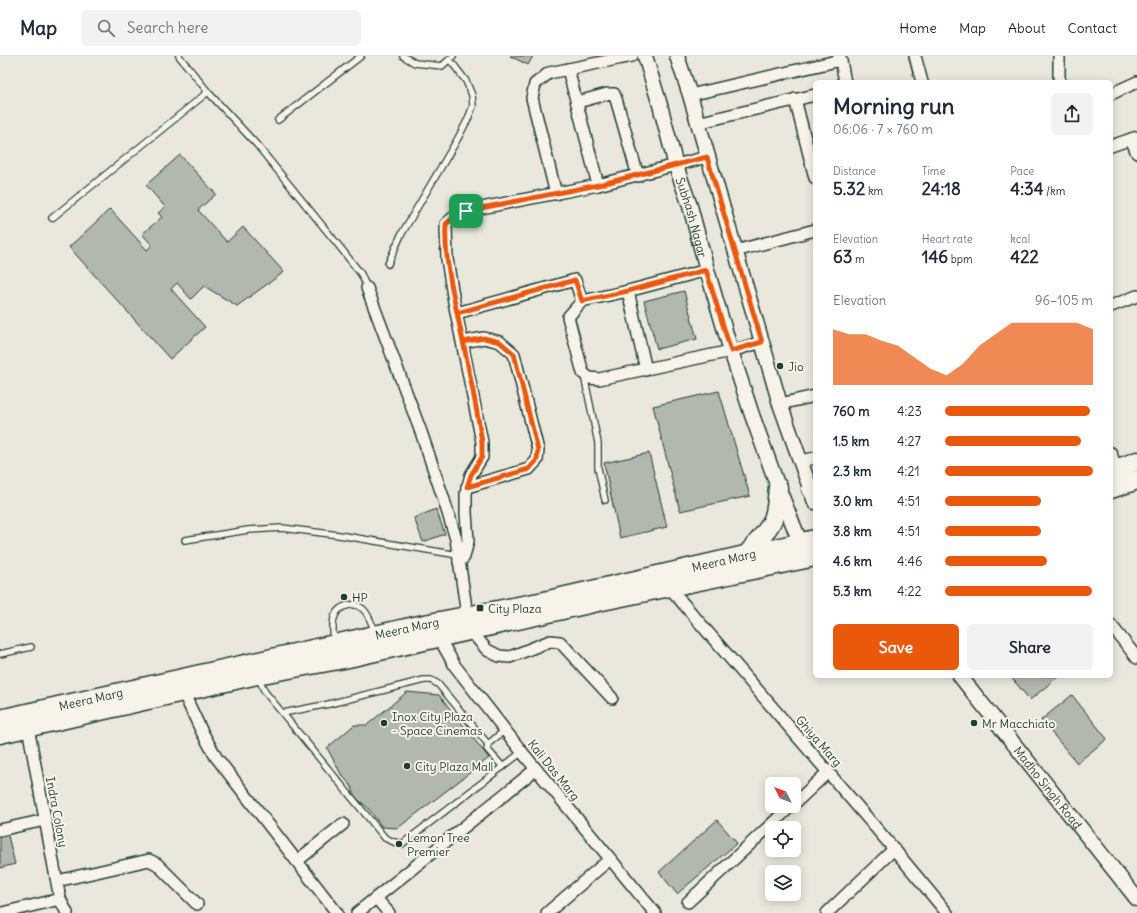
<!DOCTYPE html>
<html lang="en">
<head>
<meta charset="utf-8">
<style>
	:root { --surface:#fff; --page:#f2f2f3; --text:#1f2937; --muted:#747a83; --line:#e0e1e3; --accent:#ea580c }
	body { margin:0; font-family:Delius,sans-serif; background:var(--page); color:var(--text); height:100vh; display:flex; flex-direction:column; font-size:15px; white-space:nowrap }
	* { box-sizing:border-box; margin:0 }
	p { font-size:13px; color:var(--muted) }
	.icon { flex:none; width:22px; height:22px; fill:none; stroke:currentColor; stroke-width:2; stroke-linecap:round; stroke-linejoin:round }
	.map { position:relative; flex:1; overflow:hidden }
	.panel { position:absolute; left:813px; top:24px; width:300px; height:598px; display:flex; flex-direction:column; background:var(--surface); border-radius:6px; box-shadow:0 2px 10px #0003 }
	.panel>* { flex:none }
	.needle { width:26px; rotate:312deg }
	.fabs { position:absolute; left:765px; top:721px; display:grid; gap:8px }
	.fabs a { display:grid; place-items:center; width:36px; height:36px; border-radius:6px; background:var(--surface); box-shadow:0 2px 10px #0003; font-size:20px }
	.pin { position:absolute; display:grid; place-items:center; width:34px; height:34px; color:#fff; margin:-17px; border-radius:8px; box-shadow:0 2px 6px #0006 }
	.round { display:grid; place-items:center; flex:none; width:42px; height:42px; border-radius:6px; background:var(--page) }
	.summary { display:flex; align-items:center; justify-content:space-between; height:68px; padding:0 20px }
	h1 { font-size:22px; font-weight:700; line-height:30px }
	.stats { display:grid; grid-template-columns:repeat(3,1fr); gap:6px; height:68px; padding:4px 20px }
	.stats div { display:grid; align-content:center }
	.stats b { font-size:17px; font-weight:700 }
	.stats small { font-size:11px; font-weight:400 }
	.stats p { font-size:11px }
	.chart { height:112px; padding:8px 20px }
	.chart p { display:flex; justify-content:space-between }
	.chart svg { width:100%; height:72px; margin-top:4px; fill:var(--accent); opacity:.7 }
	.cta { display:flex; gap:8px; margin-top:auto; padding:8px 20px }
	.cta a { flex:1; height:46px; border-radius:6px; background:var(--accent); color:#fff; font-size:16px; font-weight:700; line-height:46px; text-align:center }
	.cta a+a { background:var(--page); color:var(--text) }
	ul { padding:0 20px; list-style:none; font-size:13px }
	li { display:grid; grid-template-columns:64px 48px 1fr; align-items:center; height:30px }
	li i { height:10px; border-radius:5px; background:var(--accent) }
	header { display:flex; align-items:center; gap:24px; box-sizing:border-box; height:56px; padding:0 20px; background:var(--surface); border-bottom:1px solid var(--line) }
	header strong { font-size:19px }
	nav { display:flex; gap:22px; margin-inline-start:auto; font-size:14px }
	.search { width:280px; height:36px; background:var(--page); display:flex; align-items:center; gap:10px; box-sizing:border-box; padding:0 14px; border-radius:6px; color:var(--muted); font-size:15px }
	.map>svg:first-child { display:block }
	.building { fill:#b2b8ae; stroke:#1f3d34 }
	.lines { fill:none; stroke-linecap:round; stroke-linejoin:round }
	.service-casing { stroke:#1f3d34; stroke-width:8 }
	.minor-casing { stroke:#1f3d34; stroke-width:14 }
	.tertiary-casing { stroke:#1f3d34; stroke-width:17 }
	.primary-casing { stroke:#1f3d34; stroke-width:21 }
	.service { stroke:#f7f3e8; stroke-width:5.5 }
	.minor { stroke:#f7f3e8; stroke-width:11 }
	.tertiary { stroke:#f7f3e8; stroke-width:14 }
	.primary { stroke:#f7f3e8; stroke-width:18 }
	.route-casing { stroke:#fff; stroke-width:8 }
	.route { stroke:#ea580c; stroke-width:5 }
	.poi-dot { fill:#1f3d34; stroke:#f7f3e8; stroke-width:1.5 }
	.labels { text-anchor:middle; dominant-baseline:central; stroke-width:4; stroke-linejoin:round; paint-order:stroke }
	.street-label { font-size:12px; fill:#1f3d34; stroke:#f7f3e8 }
	.poi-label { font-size:12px; fill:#1f3d34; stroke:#f7f3e8; text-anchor:start }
</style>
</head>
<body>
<header>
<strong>Map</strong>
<div class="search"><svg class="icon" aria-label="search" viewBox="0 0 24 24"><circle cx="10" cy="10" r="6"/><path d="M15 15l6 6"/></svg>Search here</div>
<nav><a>Home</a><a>Map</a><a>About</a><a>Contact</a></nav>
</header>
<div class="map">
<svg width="1137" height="857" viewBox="0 0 1137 857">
	<rect width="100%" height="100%" fill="#eae8dd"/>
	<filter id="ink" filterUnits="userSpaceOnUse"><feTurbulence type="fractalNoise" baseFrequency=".025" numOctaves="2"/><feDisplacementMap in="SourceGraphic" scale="8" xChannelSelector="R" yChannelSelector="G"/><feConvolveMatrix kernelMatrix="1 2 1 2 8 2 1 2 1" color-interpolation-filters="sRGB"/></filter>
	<g filter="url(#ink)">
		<!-- building -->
		<g class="building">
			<polygon points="510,0 533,0 528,9"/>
			<polygon points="815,78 815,86 808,87 807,79"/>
			<polygon points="180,99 216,138 198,154 227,186 243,171 284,216 237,250 204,230 191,243 177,227 171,233 205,271 170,303 69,191 110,153 147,194 152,189 142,178 162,161 158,157 165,151 146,129"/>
			<polygon points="684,235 697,283 657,293 644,245"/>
			<polygon points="719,335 750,440 680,455 653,350"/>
			<polygon points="649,397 667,471 620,482 604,407"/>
			<polygon points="436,453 445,478 423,486 414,462"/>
			<polygon points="1010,620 1059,620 1030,644"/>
			<polygon points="407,636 439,639 489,702 398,772 382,771 368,752 355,741 352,731 341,718 327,692 354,669 367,669"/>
			<polygon points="1072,639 1107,683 1077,707 1041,664"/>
			<polygon points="717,764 737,787 677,838 659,816"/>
			<polygon points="7,776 15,808 0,812 0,778"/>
		</g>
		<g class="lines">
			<!-- service casing -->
			<g class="service-casing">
				<g id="service">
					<polyline points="179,0 208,36 257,89 339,190 361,218 367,232"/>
					<polyline points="403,0 415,7 442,10 453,0"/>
					<polyline points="278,64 361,0"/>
					<polyline points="52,162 208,36"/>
					<polyline points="388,208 401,179 457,84 468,63 473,50 472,39 466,25 450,4"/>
					<polyline points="584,319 598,387 598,412 605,444"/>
					<polyline points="185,484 248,474 282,472 339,479 458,499"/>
					<path d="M334 586C332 571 330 552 350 549 355 548 360 550 364 554 369 559 372 569 375 576"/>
					<polyline points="0,598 31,591"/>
					<polyline points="258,621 265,636 385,782 394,786 402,788 522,696"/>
					<polyline points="283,657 329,648 424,624 431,624 438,628 488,688"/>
					<polyline points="503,711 487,693 488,688 505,674"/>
				</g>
			</g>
			<!-- minor casing -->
			<g class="minor-casing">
				<g id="minor">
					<polyline points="840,0 845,26"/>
					<polyline points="915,0 922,26"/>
					<polyline points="568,13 598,129"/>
					<polyline points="1059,26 1059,0"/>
					<polyline points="1111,38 1137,26"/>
					<polyline points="690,39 841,4"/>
					<polyline points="795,43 815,122"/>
					<polyline points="578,46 607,38 614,38 616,43 638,120"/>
					<polyline points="697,67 815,39"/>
					<polyline points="1131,83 1137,97"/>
					<polyline points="1111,90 1137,81"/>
					<polyline points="556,138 532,42 535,28 549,17 632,0"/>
					<polyline points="735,195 815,174"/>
					<polyline points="707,214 628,235 582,245 568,261 583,317 589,322 599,323 731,295 762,286"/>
					<polyline points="367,232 421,376 443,441 456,483 467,559 470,574 487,594 499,600 510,601 550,585 560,586 612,642"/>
					<polyline points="628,235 646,314"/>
					<polyline points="1111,250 1137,240"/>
					<polyline points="457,257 575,224 582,245"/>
					<polyline points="463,286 484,282 500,286 514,298 538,394 537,404 529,413 467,431"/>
					<polyline points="780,348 815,340"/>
					<polyline points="1111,397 1116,413"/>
					<polyline points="801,405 815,402"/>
					<polyline points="459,506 464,501 468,485 466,457 466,437 471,419 482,401 482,386 454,246 447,203 446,168 454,161 466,155 598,129 707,101"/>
					<polyline points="669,531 894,793 947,857"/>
					<polyline points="1111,569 1137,602"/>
					<polyline points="438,577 439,582 455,610 522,696 655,857"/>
					<polyline points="183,636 201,674 216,701 337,857"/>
					<polyline points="27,666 60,843 67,857"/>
					<polyline points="794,748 828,716"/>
					<polyline points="0,774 45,764"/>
					<polyline points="297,805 343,768"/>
					<polyline points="57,825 149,804 157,808 197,848"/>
					<polyline points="376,842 389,857"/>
					<polyline points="688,846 791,750"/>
					<polyline points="2,857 60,843"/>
					<polyline points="357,857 536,713"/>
					<polyline points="547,857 610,803"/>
					<polyline points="827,857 894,793"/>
				</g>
			</g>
			<!-- tertiary casing -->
			<g class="tertiary-casing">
				<g id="tertiary">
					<path id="s1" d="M645 0 660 49 676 110 690 150 707 214 731 295 752 359 778 431 800 486 802 495"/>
					<polyline points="677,0 690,39 780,348 815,446"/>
					<path id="s2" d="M960 620 1137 843"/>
				</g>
			</g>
			<!-- primary casing -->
			<g class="primary-casing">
				<g id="primary">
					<polyline points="1111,415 1137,405"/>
					<polyline points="811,433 815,436"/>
					<polyline points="1111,433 1137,424"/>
					<path d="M746 499C755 489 768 475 773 463 777 453 777 441 778 431"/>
					<path id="s3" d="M0 663 419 569 544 545 815 483"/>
					<polyline points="0,678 257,619 344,603 607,544 815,501"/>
				</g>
			</g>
			<!-- service -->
			<use href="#service" class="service"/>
			<!-- minor -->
			<use href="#minor" class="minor"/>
			<!-- tertiary -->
			<use href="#tertiary" class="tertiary"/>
			<!-- primary -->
			<use href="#primary" class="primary"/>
		</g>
	</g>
	<g class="lines" filter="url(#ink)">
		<!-- route casing -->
		<g class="route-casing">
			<path id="route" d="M466 155 454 161 446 168C444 203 453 237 460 271 468 309 476 348 482 386V401L471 419 467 431 529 413 537 404 538 394 514 298 500 286 484 282 463 286 457 257 575 224 582 245 628 235 706 214 731 295 762 286 707 101 598 129 466 155"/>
		</g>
		<!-- route -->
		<use href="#route" class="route"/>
	</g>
	<!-- markers -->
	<g class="poi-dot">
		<circle cx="780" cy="310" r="4"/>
		<circle cx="344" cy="541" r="4"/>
		<rect x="476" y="548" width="8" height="8" rx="2"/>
		<circle cx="384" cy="667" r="4"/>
		<circle cx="974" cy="667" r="4"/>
		<circle cx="407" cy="710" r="4"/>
		<circle cx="399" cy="788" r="4"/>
	</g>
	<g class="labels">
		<!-- street labels -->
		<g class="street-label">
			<text stroke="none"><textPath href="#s1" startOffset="168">Subhash Nagar</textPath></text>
			<text stroke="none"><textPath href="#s3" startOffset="741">Meera Marg</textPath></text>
			<text stroke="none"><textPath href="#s3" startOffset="417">Meera Marg</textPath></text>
			<text stroke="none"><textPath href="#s3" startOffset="93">Meera Marg</textPath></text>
			<text transform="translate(819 685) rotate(49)">Ghiya Marg</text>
			<text transform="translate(554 714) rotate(51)">Kali Das Marg</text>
			<text stroke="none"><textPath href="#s2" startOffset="142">Madho Singh Road</textPath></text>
			<text transform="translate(57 756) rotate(79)">Indra Colony</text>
		</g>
		<!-- poi labels -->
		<g class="poi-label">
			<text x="788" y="310">Jio</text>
			<text x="352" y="541">HP</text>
			<text x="488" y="552">City Plaza</text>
			<text x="392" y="660">Inox City Plaza<tspan x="392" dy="14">- Space Cinemas</tspan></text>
			<text x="982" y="667">Mr Macchiato</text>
			<text x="415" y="710">City Plaza Mall</text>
			<text x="407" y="781">Lemon Tree<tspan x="407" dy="14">Premier</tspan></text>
		</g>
	</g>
</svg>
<div class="fabs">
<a><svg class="needle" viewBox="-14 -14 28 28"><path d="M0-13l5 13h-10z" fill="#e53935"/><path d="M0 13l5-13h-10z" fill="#747a83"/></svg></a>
<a><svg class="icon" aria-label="locate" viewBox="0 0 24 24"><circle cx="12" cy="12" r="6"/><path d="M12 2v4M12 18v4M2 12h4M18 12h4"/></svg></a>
<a><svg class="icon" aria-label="layers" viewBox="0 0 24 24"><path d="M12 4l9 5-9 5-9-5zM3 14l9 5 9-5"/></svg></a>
</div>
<div class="pin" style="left:466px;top:155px;background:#1e9e55"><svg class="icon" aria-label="arrive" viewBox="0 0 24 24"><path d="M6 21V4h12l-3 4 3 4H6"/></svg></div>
<section class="panel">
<div class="summary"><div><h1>Morning run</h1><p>06:06 · 7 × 760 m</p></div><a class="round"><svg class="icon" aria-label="share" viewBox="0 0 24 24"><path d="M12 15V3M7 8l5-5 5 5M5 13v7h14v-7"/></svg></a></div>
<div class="stats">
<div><p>Distance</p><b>5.32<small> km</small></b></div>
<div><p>Time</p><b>24:18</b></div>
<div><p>Pace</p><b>4:34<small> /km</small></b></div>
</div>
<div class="stats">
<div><p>Elevation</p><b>63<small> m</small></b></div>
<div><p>Heart rate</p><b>146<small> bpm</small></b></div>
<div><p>kcal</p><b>422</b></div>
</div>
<div class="chart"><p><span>Elevation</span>96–105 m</p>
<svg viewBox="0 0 160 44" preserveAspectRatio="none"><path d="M0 44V10L10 13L20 13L30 17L40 20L50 27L60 34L70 38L80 31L90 20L100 13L110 6L120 6L130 6L140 6L150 6L160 10V44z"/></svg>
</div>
<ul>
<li><b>760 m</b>4:23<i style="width:98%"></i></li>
<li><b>1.5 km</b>4:27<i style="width:92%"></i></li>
<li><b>2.3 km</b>4:21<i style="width:100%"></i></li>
<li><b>3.0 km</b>4:51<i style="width:65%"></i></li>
<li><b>3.8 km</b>4:51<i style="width:65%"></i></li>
<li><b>4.6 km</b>4:46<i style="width:69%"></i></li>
<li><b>5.3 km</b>4:22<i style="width:99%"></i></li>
</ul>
<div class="cta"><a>Save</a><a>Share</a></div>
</section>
</div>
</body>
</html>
